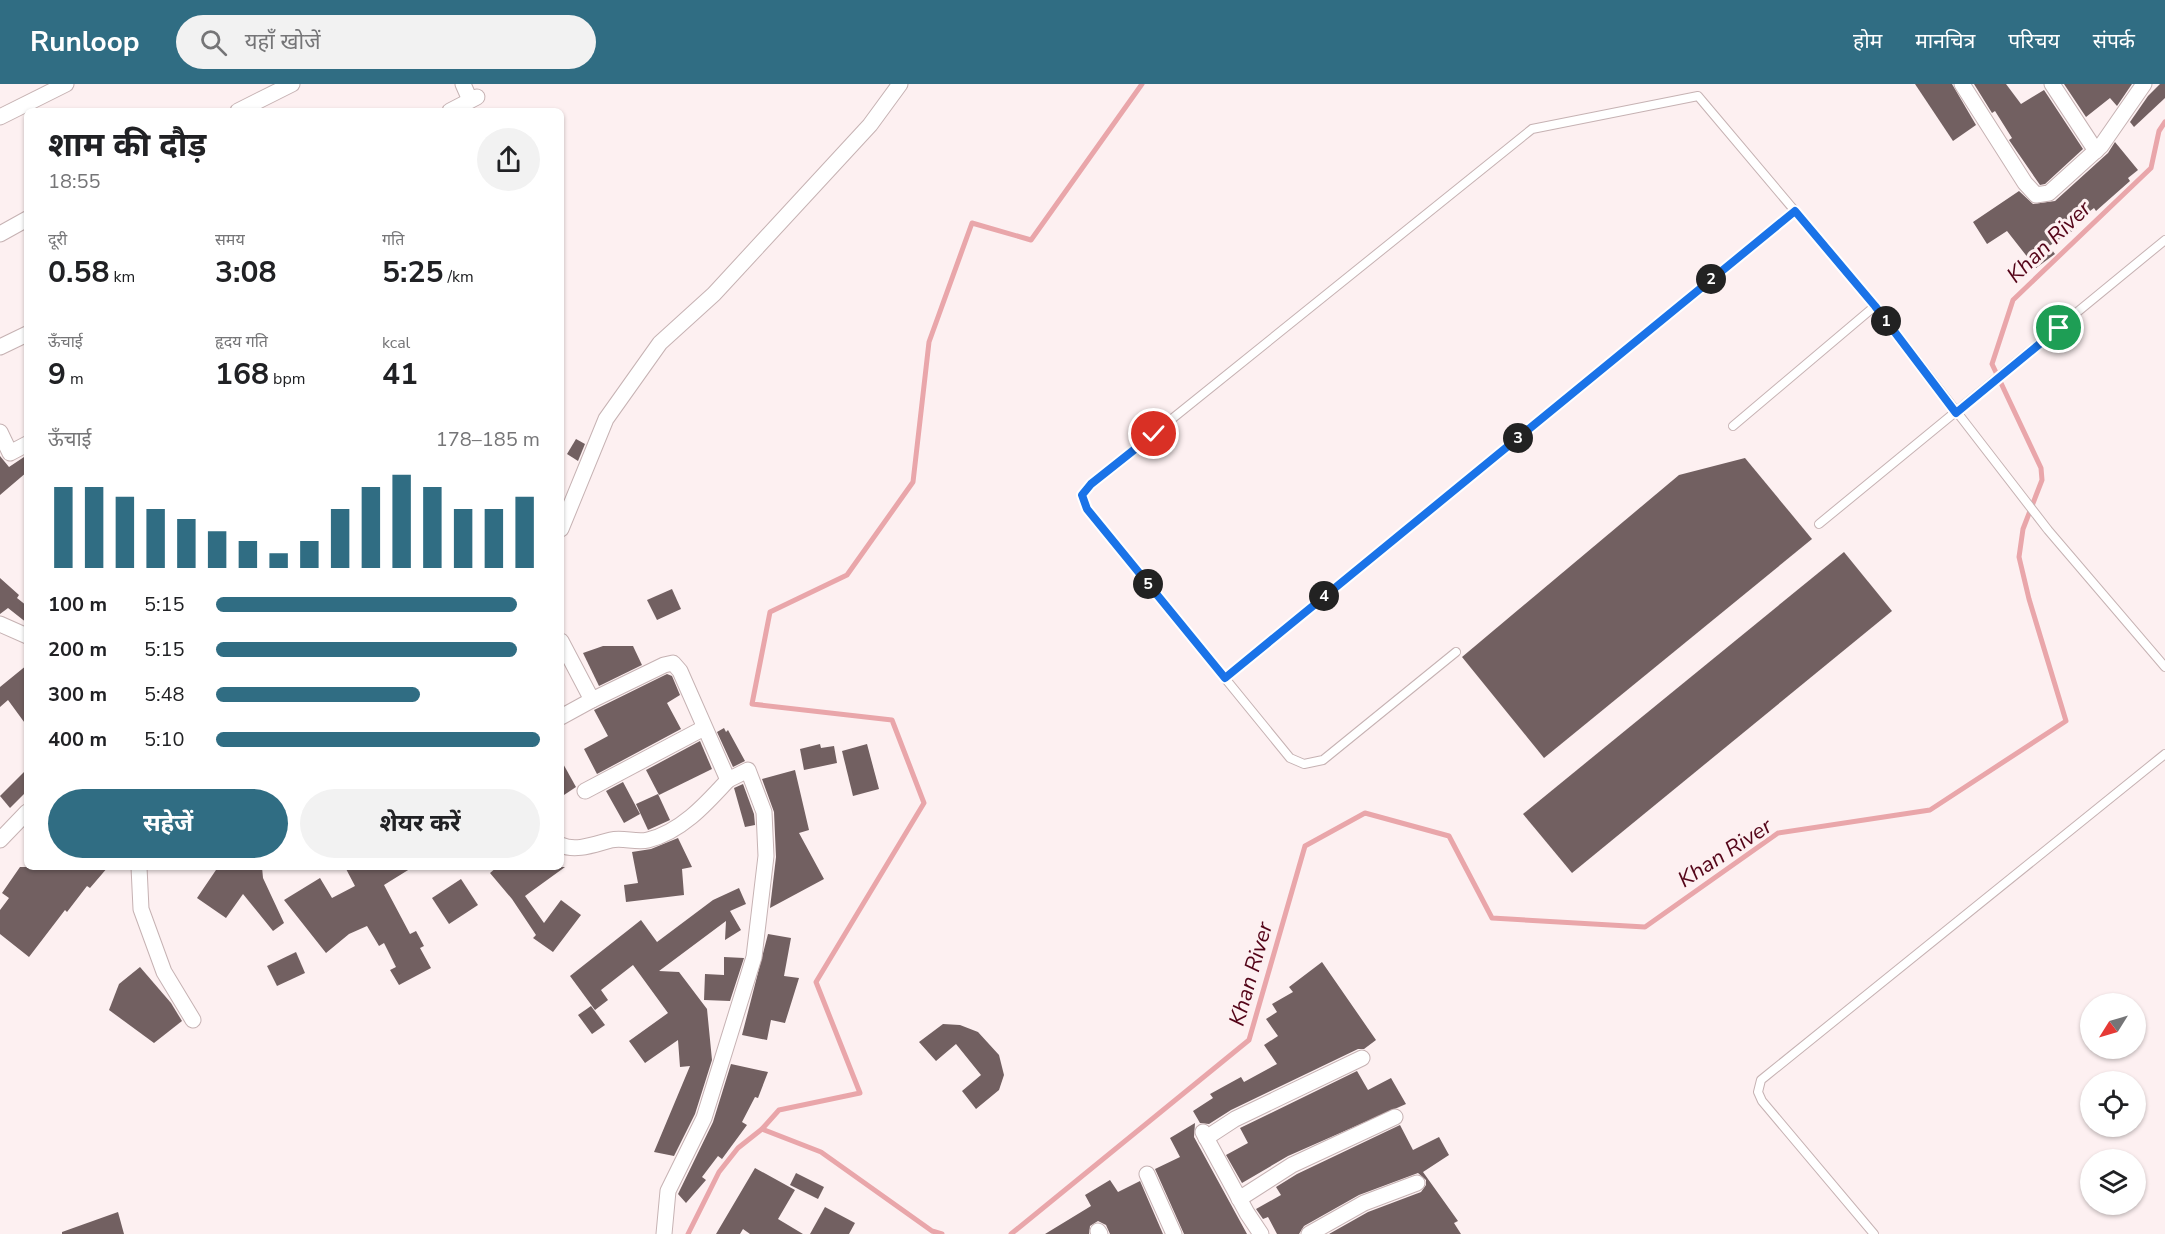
<!DOCTYPE html>
<html lang="hi">
<head>
<meta charset="utf-8">
<style>
	:root { --surface:#fff; --page:#f2f2f2; --text:#202124; --muted:#757577; --accent:#306d83 }
	body { margin:0; font-family:"Nunito Sans","Noto Sans Devanagari",sans-serif; background:var(--page); color:var(--text); height:100vh; display:flex; flex-direction:column; font-size:22px; white-space:nowrap }
	* { box-sizing:border-box; margin:0 }
	p { font-size:20px; color:var(--muted) }
	.icon { flex:none; width:33px; height:33px; fill:none; stroke:currentColor; stroke-width:2; stroke-linecap:round; stroke-linejoin:round }
	.map { position:relative; flex:1; overflow:hidden }
	.panel { position:absolute; left:24px; top:24px; width:540px; height:762px; display:flex; flex-direction:column; background:var(--surface); border-radius:9px; box-shadow:0 2px 4px #0004 }
	.panel>* { flex:none }
	.needle { width:39px; rotate:233deg }
	.buttons { position:absolute; left:2080px; top:909px; display:grid; gap:12px }
	.buttons a { display:grid; place-items:center; width:66px; height:66px; border-radius:50%; background:var(--surface); box-shadow:0 2px 4px #0004; font-size:30px }
	.pin { position:absolute; display:grid; place-items:center; width:51px; height:51px; color:#fff; margin:-26px; border:3px solid #fff; border-radius:50%; box-shadow:0 2px 6px #0007 }
	.km { position:absolute; width:30px; height:30px; margin:-15px; border-radius:50%; background:#222; color:#fff; font-size:16px; line-height:30px; text-align:center }
	.round { display:grid; place-items:center; flex:none; width:63px; height:63px; border-radius:32px; background:var(--page) }
	.summary { display:flex; align-items:center; justify-content:space-between; height:102px; padding:0 24px }
	h1 { font-size:33px; font-weight:700; line-height:45px }
	.stats { display:grid; grid-template-columns:repeat(3,1fr); gap:9px; height:102px; padding:6px 24px }
	.stats div { display:grid; align-content:center }
	.stats b { font-size:30px; font-weight:700 }
	.stats small { font-size:16px; font-weight:400 }
	.stats p { font-size:16px }
	.chart { height:168px; padding:12px 24px }
	.chart p { display:flex; justify-content:space-between }
	.chart svg { width:100%; height:108px; margin-top:6px; stroke:var(--accent); stroke-width:6 }
	.action { display:flex; gap:12px; margin-top:auto; padding:12px 24px }
	.action a { flex:1; height:69px; border-radius:36px; background:var(--accent); color:#fff; font-size:24px; font-weight:700; line-height:69px; text-align:center }
	.action a+a { background:var(--page); color:var(--text) }
	ul { padding:0 24px; list-style:none; font-size:20px }
	li { display:grid; grid-template-columns:96px 72px 1fr; align-items:center; height:45px }
	li i { height:15px; border-radius:8px; background:var(--accent) }
	header { display:flex; align-items:center; gap:36px; box-sizing:border-box; height:84px; padding:0 30px; background:var(--accent); color:#fff }
	header strong { font-size:28px }
	nav { display:flex; gap:33px; margin-inline-start:auto; font-size:21px }
	.search { width:420px; height:54px; background:var(--page); display:flex; align-items:center; gap:15px; box-sizing:border-box; padding:0 21px; border-radius:33px; color:var(--muted); font-size:22px }
	.map>svg:first-child { display:block }
	.lines { fill:none; stroke-linecap:round; stroke-linejoin:round }
	.stream { stroke:#e9a6aa; stroke-width:5 }
	.building { fill:#726061 }
	.service-casing { stroke:#c6b2b3; stroke-width:10 }
	.minor-casing { stroke:#c6b2b3; stroke-width:17 }
	.service { stroke:#fff; stroke-width:8 }
	.minor { stroke:#fff; stroke-width:15 }
	.route-casing { stroke:#fff; stroke-width:12 }
	.route { stroke:#1a73e8; stroke-width:8 }
	.labels { text-anchor:middle; dominant-baseline:central; stroke-width:6; stroke-linejoin:round; paint-order:stroke }
	.water-label { font-size:22px; font-style:italic; fill:#540418; stroke:#fdf0f1 }
</style>
</head>
<body>
<header>
<strong>Runloop</strong>
<div class="search"><svg class="icon" aria-label="search" viewBox="0 0 24 24"><circle cx="10" cy="10" r="6"/><path d="M15 15l6 6"/></svg>यहाँ खोजें</div>
<nav><a>होम</a><a>मानचित्र</a><a>परिचय</a><a>संपर्क</a></nav>
</header>
<div class="map">
<svg width="2165" height="1150" viewBox="0 0 2165 1150">
	<rect width="100%" height="100%" fill="#fdf0f1"/>
	<g class="lines">
		<!-- stream -->
		<g class="stream">
			<polyline points="762,1045 821,1068 932,1147 942,1150"/>
			<polyline points="688,1150 719,1088 738,1064 762,1045 779,1026 860,1009 816,898 924,719 892,636 752,620 770,528 847,491 913,398 929,258 972,139 1031,156 1142,0"/>
			<polyline points="1011,1150 1249,956 1305,762 1365,729 1449,752 1492,834 1645,843 1778,749 1930,726 2066,637 2029,515 2019,473 2023,445 2042,396 2041,384 1992,280 2013,216 2151,84 2159,47 2165,38"/>
		</g>
	</g>
	<!-- building -->
	<g class="building">
		<polygon points="1915,0 1952,0 1976,41 1953,57"/>
		<polygon points="1974,0 2006,0 2021,20 2044,6 2083,65 2045,100 2040,101 2009,56 2012,54 1995,27 1992,29"/>
		<polygon points="2064,0 2132,0 2117,22 2110,14 2086,33"/>
		<polygon points="2160,0 2165,0 2165,14 2134,43 2130,38 2148,12"/>
		<polygon points="2115,58 2138,86 2128,94 2130,97 2096,127 2094,124 2074,139 2077,144 2049,162 2055,170 2036,184 2007,147 1987,160 1973,138 2019,107 2033,120 2055,117 2108,69"/>
		<polygon points="576,355 585,360 578,377 567,370"/>
		<polygon points="27,371 27,388 0,411 0,372 9,383"/>
		<polygon points="1745,374 1812,455 1544,674 1462,573 1679,391"/>
		<polygon points="1844,468 1892,527 1572,789 1523,730"/>
		<polygon points="0,494 19,511 17,514 27,522 27,539 8,524 0,530"/>
		<polygon points="672,505 681,525 657,536 647,516"/>
		<polygon points="603,562 633,562 642,581 599,602 583,569"/>
		<polygon points="27,581 27,642 8,616 0,623 0,603"/>
		<polygon points="667,590 672,592 680,611 667,619 681,645 597,690 584,665 608,652 594,626"/>
		<polygon points="724,644 726,648 728,646 745,677 733,683 717,648"/>
		<polygon points="700,657 712,685 659,711 646,686"/>
		<polygon points="820,660 821,664 834,662 837,679 804,686 800,665"/>
		<polygon points="867,660 879,705 853,712 842,667"/>
		<polygon points="561,676 576,703 561,713"/>
		<polygon points="27,685 27,707 10,724 0,712"/>
		<polygon points="795,686 809,746 799,749 824,795 770,824 776,773 774,728 762,695"/>
		<polygon points="623,698 640,730 624,739 606,707"/>
		<polygon points="743,700 754,730 755,741 745,743 734,704"/>
		<polygon points="658,710 670,736 648,746 636,720"/>
		<polygon points="678,754 692,783 682,785 684,811 626,818 624,801 638,799 632,768 651,765"/>
		<polygon points="20,783 108,783 90,804 87,802 67,828 65,826 29,873 0,850 0,826 9,814 2,809"/>
		<polygon points="218,783 262,783 263,794 284,839 273,847 243,810 226,834 197,814"/>
		<polygon points="345,783 413,783 384,801 410,850 416,847 424,862 420,864 431,884 399,901 390,886 396,883 384,859 379,862 367,842 349,850 326,869 284,816 320,794 332,814 355,802"/>
		<polygon points="497,783 565,783 525,812 544,839 561,816 581,831 553,868 533,854 536,851 512,815 490,789"/>
		<polygon points="461,795 478,821 449,840 432,814"/>
		<polygon points="739,804 746,820 730,827 741,846 725,856 726,837 659,887 679,888 707,925 712,976 695,1030 674,1072 654,1068 690,982 680,983 678,956 645,979 629,957 668,929 633,881 601,906 608,916 595,926 570,892 641,836 657,858 713,816"/>
		<polygon points="768,850 791,854 784,892 799,894 785,939 771,936 767,956 742,951"/>
		<polygon points="296,868 305,889 277,902 267,882"/>
		<polygon points="724,873 744,874 730,917 704,916 705,890 724,891"/>
		<polygon points="1322,878 1376,956 1364,965 1358,965 1231,1026 1209,1040 1200,1039 1193,1027 1213,1014 1210,1010 1241,993 1244,998 1277,980 1264,961 1278,952 1266,935 1277,928 1272,920 1293,908 1289,903"/>
		<polygon points="140,883 171,919 182,937 154,959 109,926 119,900"/>
		<polygon points="591,922 605,941 592,950 578,931"/>
		<polygon points="943,940 960,941 978,948 999,971 1004,991 999,1006 976,1025 962,1007 981,991 956,960 936,977 919,958"/>
		<polygon points="731,980 768,988 758,1014 755,1013 742,1038 747,1041 722,1075 718,1072 702,1093 706,1096 686,1119 678,1110 713,1038"/>
		<polygon points="1357,987 1368,1006 1391,994 1406,1020 1288,1072 1242,1099 1226,1071 1248,1059 1240,1044"/>
		<polygon points="1195,1039 1194,1053 1247,1150 1184,1150 1155,1085 1180,1073 1170,1054"/>
		<polygon points="1400,1041 1413,1066 1439,1053 1449,1071 1423,1088 1458,1137 1454,1139 1461,1150 1329,1150 1368,1128 1421,1108 1426,1101 1426,1096 1418,1089 1359,1111 1304,1142 1299,1150 1277,1150 1268,1133 1263,1135 1256,1125 1281,1111 1276,1103 1297,1090"/>
		<polygon points="755,1084 795,1106 778,1135 803,1150 750,1150 743,1145 740,1150 716,1150"/>
		<polygon points="796,1089 824,1103 818,1115 790,1101"/>
		<polygon points="1110,1096 1118,1108 1140,1097 1163,1150 1110,1150 1106,1141 1098,1137 1090,1142 1089,1150 1045,1150 1091,1122 1085,1111"/>
		<polygon points="825,1123 855,1139 849,1150 810,1150"/>
		<polygon points="118,1128 124,1150 62,1150 62,1148"/>
	</g>
	<g class="lines">
		<!-- service casing -->
		<g class="service-casing">
			<g id="service">
				<polyline points="1733,342 1875,222"/>
				<polyline points="1819,440 2165,156"/>
				<polyline points="1456,568 1323,676 1304,680 1290,674 1087,425 1082,411 1091,400 1532,45 1698,12 1875,222 2048,446 2165,583"/>
				<polyline points="1225,594 1795,127"/>
				<polyline points="1874,1150 1762,1017 1758,1008 1761,996 2165,670"/>
			</g>
		</g>
		<!-- minor casing -->
		<g class="minor-casing">
			<g id="minor">
				<polyline points="463,0 470,16"/>
				<polyline points="1962,0 2025,99 2036,111 2049,109 2101,62 2144,0"/>
				<polyline points="2052,0 2096,67"/>
				<polyline points="238,27 292,0"/>
				<polyline points="450,27 477,13"/>
				<polyline points="0,33 66,0"/>
				<polyline points="0,150 27,135"/>
				<polyline points="0,263 27,250"/>
				<polyline points="0,348 10,369 27,360"/>
				<polyline points="561,445 606,335 660,259 714,210 870,41 900,0"/>
				<polyline points="0,540 27,552"/>
				<polyline points="561,557 592,616 664,581 673,579 680,587 728,696 748,686 764,728 766,772 754,873 704,1034 668,1107 664,1150"/>
				<polyline points="561,633 592,616"/>
				<polyline points="585,707 704,644"/>
				<polyline points="0,756 27,728"/>
				<path d="M561 761C576 768 595 760 611 756 623 753 636 759 648 756 681 748 706 720 728 696"/>
				<polyline points="139,783 141,825 164,888 193,936"/>
				<polyline points="1203,1048 1247,1129 1261,1150"/>
				<polyline points="1206,1054 1235,1035 1362,974"/>
				<polyline points="1147,1090 1174,1150"/>
				<polyline points="1239,1115 1292,1081 1395,1033"/>
				<polyline points="1098,1147 1100,1150"/>
				<polyline points="1309,1150 1364,1119 1417,1099"/>
			</g>
		</g>
		<!-- service -->
		<use href="#service" class="service"/>
		<!-- minor -->
		<use href="#minor" class="minor"/>
	</g>
	<g class="lines">
		<!-- route casing -->
		<g class="route-casing">
			<polyline id="route" points="1154,350 1091,400 1082,411 1087,425 1225,594 1795,127 1875,222 1956,329 2059,244"/>
		</g>
		<!-- route -->
		<use href="#route" class="route"/>
	</g>
	<g class="labels">
		<!-- water labels -->
		<g class="water-label">
			<text transform="translate(2049 158) rotate(-44)">Khan River</text>
			<text transform="translate(1725 769) rotate(-33)">Khan River</text>
			<text transform="translate(1251 890) rotate(-74)">Khan River</text>
		</g>
	</g>
</svg>
<div class="buttons">
<a><svg class="needle" viewBox="-14 -14 28 28"><path d="M0-13l5 13h-10z" fill="#e53935"/><path d="M0 13l5-13h-10z" fill="#757577"/></svg></a>
<a><svg class="icon" aria-label="locate" viewBox="0 0 24 24"><circle cx="12" cy="12" r="6"/><path d="M12 2v4M12 18v4M2 12h4M18 12h4"/></svg></a>
<a><svg class="icon" aria-label="layers" viewBox="0 0 24 24"><path d="M12 4l9 5-9 5-9-5zM3 14l9 5 9-5"/></svg></a>
</div>
<div class="pin" style="left:2059px;top:244px;background:#1e9e55"><svg class="icon" aria-label="arrive" viewBox="0 0 24 24"><path d="M6 21V4h12l-3 4 3 4H6"/></svg></div>
<div class="pin" style="left:1154px;top:350px;background:#d93025"><svg class="icon" aria-label="check" viewBox="0 0 24 24"><path d="M5 12l5 5 9-10"/></svg></div>
<b class="km" style="left:1886px;top:237px">1</b>
<b class="km" style="left:1711px;top:195px">2</b>
<b class="km" style="left:1518px;top:354px">3</b>
<b class="km" style="left:1324px;top:512px">4</b>
<b class="km" style="left:1148px;top:500px">5</b>
<section class="panel">
<div class="summary"><div><h1>शाम की दौड़</h1><p>18:55</p></div><a class="round"><svg class="icon" aria-label="share" viewBox="0 0 24 24"><path d="M12 15V3M7 8l5-5 5 5M5 13v7h14v-7"/></svg></a></div>
<div class="stats">
<div><p>दूरी</p><b>0.58<small> km</small></b></div>
<div><p>समय</p><b>3:08</b></div>
<div><p>गति</p><b>5:25<small> /km</small></b></div>
</div>
<div class="stats">
<div><p>ऊँचाई</p><b>9<small> m</small></b></div>
<div><p>हृदय गति</p><b>168<small> bpm</small></b></div>
<div><p>kcal</p><b>41</b></div>
</div>
<div class="chart"><p><span>ऊँचाई</span>178–185 m</p>
<svg viewBox="0 0 160 44" preserveAspectRatio="none"><path d="M5 44V11M15 44V11M25 44V15M35 44V20M45 44V24M55 44V29M65 44V33M75 44V38M85 44V33M95 44V20M105 44V11M115 44V6M125 44V11M135 44V20M145 44V20M155 44V15"/></svg>
</div>
<ul>
<li><b>100 m</b>5:15<i style="width:93%"></i></li>
<li><b>200 m</b>5:15<i style="width:93%"></i></li>
<li><b>300 m</b>5:48<i style="width:63%"></i></li>
<li><b>400 m</b>5:10<i style="width:100%"></i></li>
</ul>
<div class="action"><a>सहेजें</a><a>शेयर करें</a></div>
</section>
</div>
</body>
</html>
